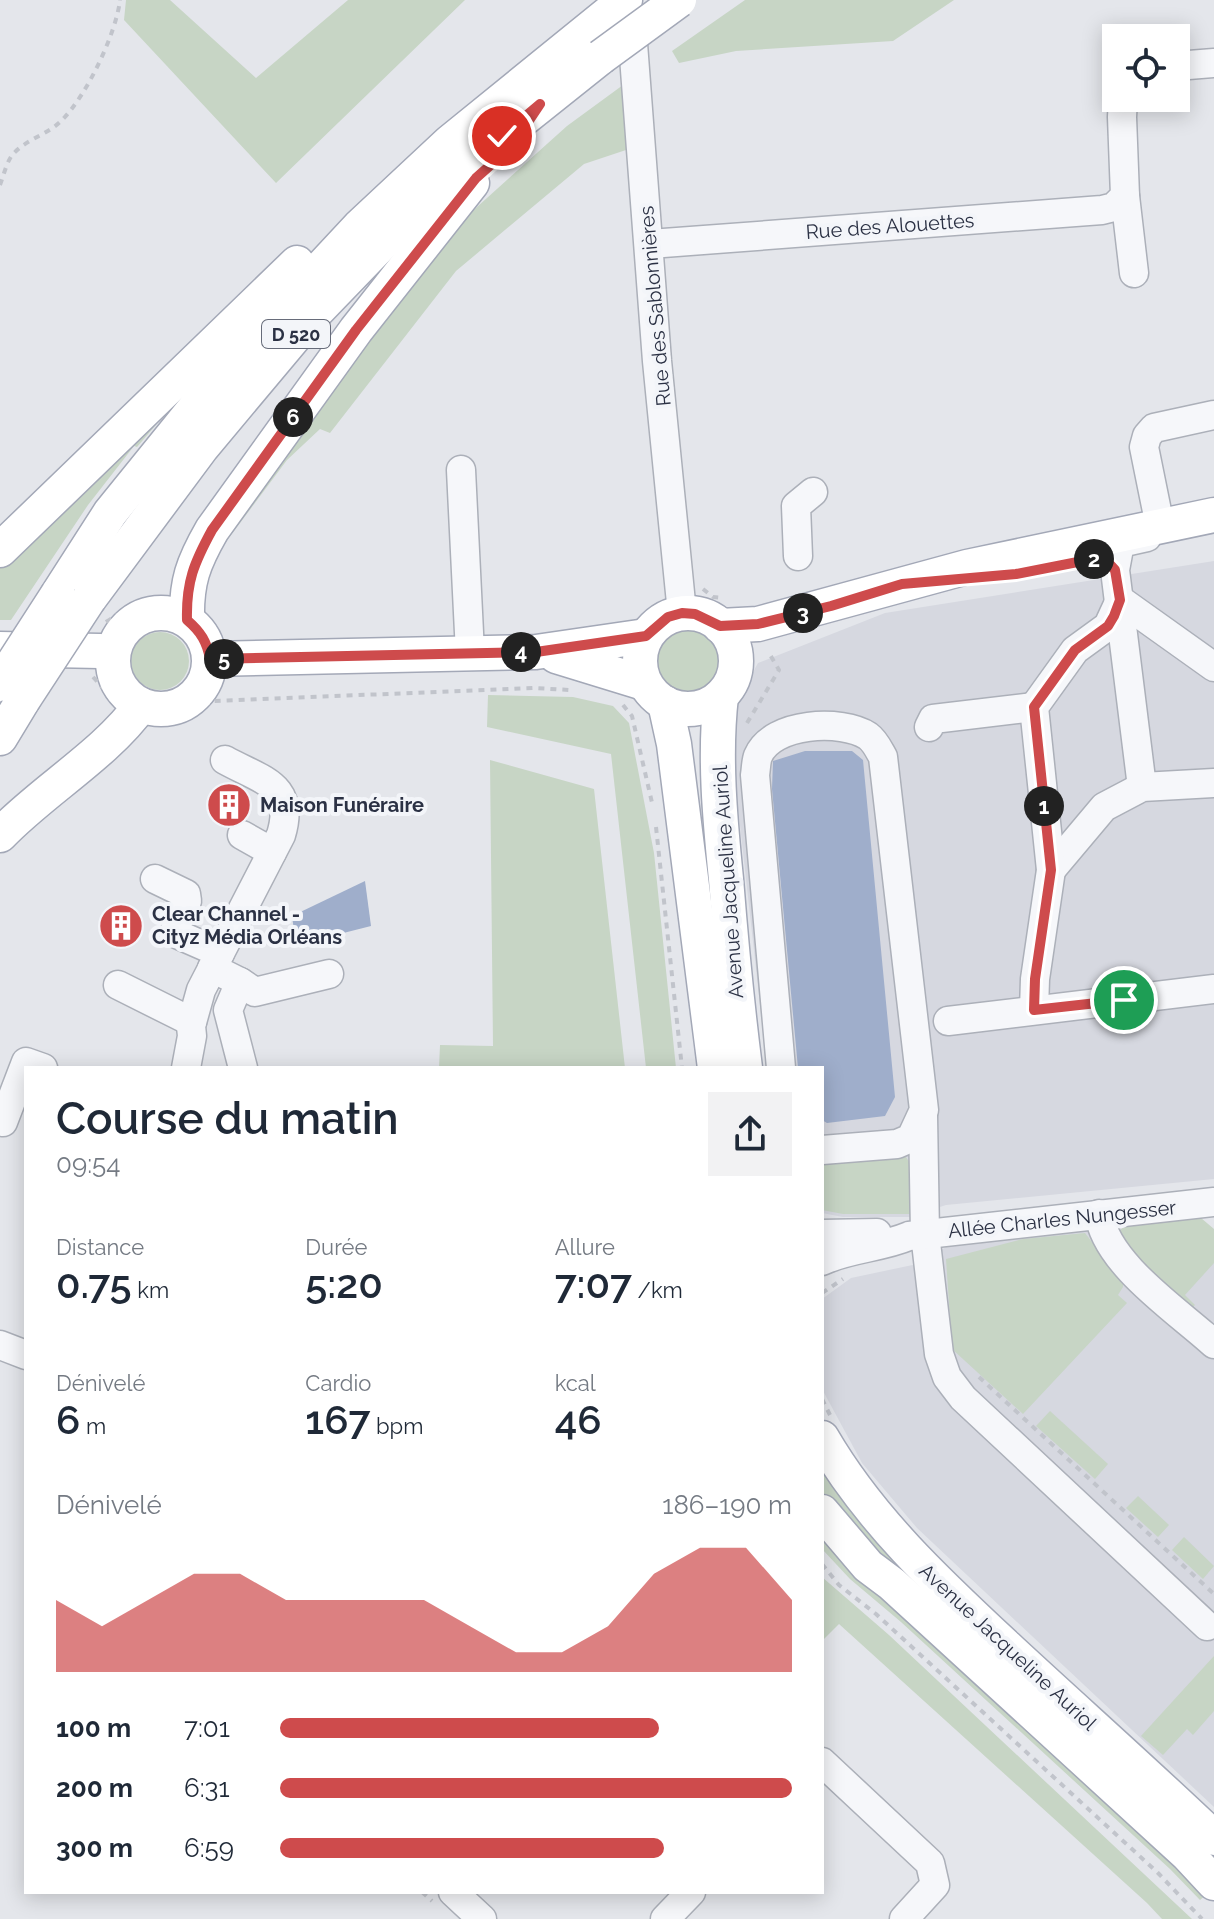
<!DOCTYPE html>
<html lang="fr">
<head>
<meta charset="utf-8">
<style>
	:root { --surface:#fff; --page:#f2f2f3; --text:#1f2937; --muted:#747a83; --accent:#ce4b4c }
	body { margin:0; font-family:Raleway,sans-serif; background:var(--page); color:var(--text); height:100vh; display:flex; flex-direction:column; font-size:30px; white-space:nowrap }
	* { box-sizing:border-box; margin:0 }
	p { font-size:26px; color:var(--muted) }
	.icon { flex:none; width:44px; height:44px; fill:none; stroke:currentColor; stroke-width:2; stroke-linecap:round; stroke-linejoin:round }
	.map { position:relative; flex:1; overflow:hidden }
	.panel { position:absolute; left:24px; top:1066px; width:800px; height:828px; display:flex; flex-direction:column; background:var(--surface); border-radius:0px; box-shadow:0 4px 20px #0003 }
	.panel>* { flex:none }
	.tools { position:absolute; left:1102px; top:24px; display:grid; gap:16px }
	.tools a { display:grid; place-items:center; width:88px; height:88px; border-radius:0px; background:var(--surface); box-shadow:0 4px 20px #0003; font-size:40px }
	.pin { position:absolute; display:grid; place-items:center; width:68px; height:68px; color:#fff; margin:-34px; border:4px solid #fff; border-radius:50%; box-shadow:0 2px 8px #0007 }
	.km { position:absolute; width:40px; height:40px; margin:-20px; border-radius:50%; background:#222; color:#fff; font-size:22px; line-height:40px; text-align:center }
	.round { display:grid; place-items:center; flex:none; width:84px; height:84px; border-radius:0px; background:var(--page) }
	.headline { display:flex; align-items:center; justify-content:space-between; height:136px; padding:0 32px }
	h1 { font-size:44px; font-weight:600; line-height:60px }
	.figures { display:grid; grid-template-columns:repeat(3,1fr); gap:12px; height:136px; padding:8px 32px }
	.figures div { display:grid; align-content:center }
	.figures b { font-size:40px; font-weight:600 }
	.figures small { font-size:22px; font-weight:400 }
	.figures p { font-size:22px }
	.chart { height:224px; padding:16px 32px }
	.chart p { display:flex; justify-content:space-between }
	.chart svg { width:100%; height:144px; margin-top:8px; fill:var(--accent); opacity:.7 }
	ul { padding:0 32px; list-style:none; font-size:26px }
	li { display:grid; grid-template-columns:128px 96px 1fr; align-items:center; height:60px }
	li i { height:20px; border-radius:10px; background:var(--accent) }
	.map>svg:first-child { display:block }
	.built { fill:#d6d8e0 }
	.green { fill:#c7d5c5 }
	.water { fill:#9faecb }
	.lines { fill:none; stroke-linecap:round; stroke-linejoin:round }
	.minor-casing { stroke:#acb0b9; stroke-width:31 }
	.major-casing { stroke:#a3a8b7; stroke-width:37 }
	.path { stroke:#c1c4cb; stroke-width:4; stroke-dasharray:6 6; stroke-linecap:butt }
	.minor { stroke:#f6f7fa; stroke-width:28 }
	.major { stroke:#fff; stroke-width:34 }
	.major-bridge-casing { stroke:#a3a8b7; stroke-width:37; stroke-linecap:butt }
	.major-bridge { stroke:#fff; stroke-width:34 }
	.route-casing { stroke:#fff; stroke-width:16 }
	.route { stroke:#ce4b4c; stroke-width:10 }
	.labels { text-anchor:middle; dominant-baseline:central; stroke-width:8; stroke-linejoin:round; paint-order:stroke }
	.shield { fill:#f3f5f9; stroke:#676c7a; stroke-width:2 }
	.shield-label { font-size:18px; font-weight:bold; fill:#2b3144 }
	.street-label { font-size:20px; fill:#2b3144; stroke:#f3f5f9 }
	.poi-label { font-size:20px; font-weight:bold; fill:#2b3144; stroke:#f3f5f9; text-anchor:start }
</style>
</head>
<body>
<div class="map">
<svg width="1214" height="1919" viewBox="0 0 1214 1919">
	<rect width="100%" height="100%" fill="#e4e6eb"/>
	<!-- built -->
	<g class="built">
		<polygon points="1214,561 1214,1179 946,1205 909,1217 843,1217 822,1213 822,1068 767,1068 728,717 758,663 885,613"/>
		<polygon points="1127,1226 1214,1232 1214,1807 917,1528 862,1463 822,1389 822,1299 851,1278 922,1263 950,1244"/>
	</g>
	<!-- green -->
	<g class="green">
		<polygon points="126,0 170,0 256,78 348,0 465,0 276,183 124,20"/>
		<polygon points="745,0 954,0 893,41 736,51 679,63 672,51"/>
		<polygon points="623,85 629,149 584,164 456,271 330,433 320,429 287,460 208,566 203,565 417,275 467,216 567,126"/>
		<polygon points="178,399 137,447 134,446 88,505 11,620 0,620 0,561"/>
		<circle cx="688" cy="661" r="31"/>
		<circle cx="160" cy="661" r="29"/>
		<polygon points="488,695 573,697 613,706 629,723 654,853 676,1068 646,1068 611,754 487,727"/>
		<polygon points="490,760 594,789 625,1068 439,1068 440,1045 493,1046"/>
		<path d="M902 1152C917 1169 922 1194 910 1214H843L822 1210V1158Z"/>
		<path d="M1201 1218 1214 1229V1263L1185 1295 1195 1305 1190 1310C1165 1287 1132 1264 1119 1231L1126 1225Z"/>
		<polygon points="1085,1233 1123,1282 1123,1287 1118,1295 1127,1303 1023,1414 952,1349 946,1259 1023,1239"/>
		<polygon points="1050,1411 1108,1464 1095,1479 1036,1426"/>
		<polygon points="822,1465 1214,1857 1214,1863 876,1555 822,1491"/>
		<polygon points="1138,1496 1169,1525 1158,1537 1126,1508"/>
		<polygon points="822,1521 1213,1889 1200,1900 1170,1869 901,1622 850,1579 822,1549"/>
		<polygon points="1184,1537 1214,1566 1203,1579 1172,1550"/>
		<polygon points="822,1577 889,1635 1192,1919 1162,1919 1147,1903 839,1624 822,1641"/>
		<polygon points="1214,1656 1214,1711 1193,1735 1187,1729 1163,1755 1141,1736"/>
	</g>
	<!-- water -->
	<g class="water">
		<polygon points="805,751 852,751 863,760 895,1097 885,1116 827,1123 822,1120 822,1068 798,1068 772,789 773,761"/>
		<polygon points="365,881 371,926 296,945 292,916"/>
	</g>
	<g class="lines">
		<!-- minor casing -->
		<g class="minor-casing">
			<g id="minor">
				<polyline points="631,17 657,361 682,613"/>
				<polyline points="1176,66 1214,63"/>
				<polyline points="1125,196 1134,273"/>
				<polyline points="650,244 1102,210 1114,207 1125,196 1122,117 1123,98"/>
				<polyline points="461,470 470,653"/>
				<polyline points="1160,526 1144,447 1147,436 1154,428 1214,415"/>
				<polyline points="798,556 796,506 813,492"/>
				<polyline points="1120,600 1214,667"/>
				<polyline points="929,727 933,719 1034,707"/>
				<polyline points="1142,787 1115,570 1120,543 1147,537"/>
				<polyline points="242,835 272,852"/>
				<polyline points="1051,870 1104,807 1142,787 1214,783"/>
				<polyline points="155,879 186,894 187,901 176,926 179,935 220,953"/>
				<polyline points="212,968 240,982 228,1010 243,1068"/>
				<polyline points="240,982 255,992 329,974"/>
				<polyline points="118,985 192,1022"/>
				<polyline points="1034,1010 1035,979 1051,870 1034,707 1075,650 1108,626 1120,600"/>
				<polyline points="948,1021 1214,989"/>
				<path d="M186 1068 192 1036 191 1026 201 990 281 835C296 785 263 781 225 760"/>
				<path d="M781 1068 755 775C756 769 756 761 758 756 772 722 842 719 868 736 875 741 879 750 883 757L924 1110 911 1138 897 1144 822 1150"/>
				<polyline points="923,1116 925,1234 939,1354 947,1377 963,1398 1207,1626"/>
				<polyline points="0,1121 3,1122 26,1062 43,1068"/>
				<path d="M1099 1214C1106 1264 1178 1311 1214 1344"/>
				<polyline points="822,1234 877,1233"/>
				<path d="M822 1261C849 1248 881 1248 909 1236L1214 1202"/>
				<polyline points="0,1345 26,1355"/>
				<polyline points="822,1762 930,1863 935,1885 904,1919"/>
				<polyline points="453,1892 482,1919"/>
				<polyline points="665,1919 691,1892"/>
			</g>
		</g>
		<!-- major casing -->
		<g class="major-casing">
			<g id="major">
				<polyline points="0,550 297,263"/>
				<polyline points="58,594 110,513 225,371 359,227 450,142 625,0"/>
				<polyline points="89,599 202,447 310,318 394,231 502,136 601,57"/>
				<circle cx="161" cy="661" r="48"/>
				<circle cx="688" cy="661" r="48"/>
				<path d="M187 620C186 582 193 563 212 530L356 330 472 183"/>
				<polyline points="720,626 758,624 967,567 1214,515"/>
				<polyline points="0,649 100,651 113,653"/>
				<polyline points="556,656 644,683"/>
				<polyline points="210,659 536,652 646,636"/>
				<path d="M721 696C714 756 720 819 726 879 731 942 737 1005 745 1068"/>
				<polyline points="665,703 674,744 715,1068"/>
				<polyline points="0,738 23,700"/>
				<path d="M0 835C42 791 106 754 141 705"/>
				<path d="M822 1438C871 1522 941 1586 1012 1652 1079 1714 1148 1775 1214 1838"/>
				<polyline points="822,1512 868,1566 892,1584 1187,1854 1214,1883"/>
			</g>
		</g>
		<!-- path -->
		<g class="path">
			<path d="M0 185C4 175 7 159 15 152 28 139 48 134 61 121 86 97 116 34 120 0"/>
			<polyline points="703,589 713,597 723,598"/>
			<path d="M106 622C125 609 142 603 164 598"/>
			<polyline points="93,677 107,692 112,702"/>
			<polyline points="623,705 632,716 653,807"/>
			<polyline points="747,723 779,670 769,653"/>
			<polyline points="160,724 185,717 212,701 535,688 569,690"/>
			<polyline points="656,827 682,1068"/>
			<polyline points="822,1293 843,1279"/>
			<polyline points="979,1377 1214,1594"/>
			<polyline points="822,1399 830,1415"/>
			<polyline points="822,1564 839,1585 876,1614 1158,1873 1202,1919"/>
			<polyline points="422,1892 432,1901"/>
		</g>
		<!-- minor -->
		<use href="#minor" class="minor"/>
		<!-- major -->
		<use href="#major" class="major"/>
		<!-- major-bridge casing -->
		<g class="major-bridge-casing">
			<g id="major-bridge">
				<polyline points="601,57 679,0"/>
				<polyline points="0,684 58,594"/>
				<polyline points="23,700 89,599"/>
			</g>
		</g>
		<!-- major-bridge -->
		<use href="#major-bridge" class="major-bridge"/>
	</g>
	<g class="lines">
		<!-- route casing -->
		<g class="route-casing">
			<path id="route" d="M502 136 540 104 512 146 476 178 356 330 212 530C194 563 186 582 187 620 201 632 207 642 210 659L536 652 646 636 668 617 682 613 695 614 720 626 758 624 831 606 902 584 1016 574 1103 557 1115 570 1120 600 1114 616 1108 626 1075 650 1034 707 1051 870 1035 979 1034 1010 1124 1000"/>
		</g>
		<!-- route -->
		<use href="#route" class="route"/>
	</g>
	<!-- icons -->
	<defs>
		<g id="building-disc" transform="scale(2.3)"><circle r="9.5" fill="#ce4b4c" stroke="#f3f5f9"/><path d="M-4-6H4V6H1V3H-1V6H-4ZM-2.5-4.3h1.7v1.8h-1.7ZM.8-4.3h1.7v1.8H.8ZM-2.5-1h1.7V.8h-1.7ZM.8-1h1.7V.8H.8Z" fill="#fff"/></g>
	</defs>
	<g fill-rule="evenodd">
		<use href="#building-disc" x="229" y="805"/>
		<use href="#building-disc" x="121" y="926"/>
	</g>
	<g class="labels">
		<!-- shield labels -->
		<rect class="shield" x="262" y="320" width="68" height="28" rx="6"/>
		<g class="shield-label">
			<text x="296" y="334">D 520</text>
		</g>
		<!-- street labels -->
		<g class="street-label">
			<text transform="translate(890 226) rotate(-4)">Rue des Alouettes</text>
			<text transform="translate(655 306) rotate(-95)">Rue des Sablonnières</text>
			<text transform="translate(728 882) rotate(-94)">Avenue Jacqueline Auriol</text>
			<text transform="translate(1062 1219) rotate(-6)">Allée Charles Nungesser</text>
			<text transform="translate(1008 1647) rotate(43)">Avenue Jacqueline Auriol</text>
		</g>
		<!-- poi labels -->
		<g class="poi-label">
			<text x="260" y="805">Maison Funéraire</text>
			<text x="152" y="914">Clear Channel -<tspan x="152" dy="23">Cityz Média Orléans</tspan></text>
		</g>
	</g>
</svg>
<div class="tools">
<a><svg class="icon" aria-label="locate" viewBox="0 0 24 24"><circle cx="12" cy="12" r="6"/><path d="M12 2v4M12 18v4M2 12h4M18 12h4"/></svg></a>
</div>
<div class="pin" style="left:1124px;top:1000px;background:#1e9e55"><svg class="icon" aria-label="arrive" viewBox="0 0 24 24"><path d="M6 21V4h12l-3 4 3 4H6"/></svg></div>
<div class="pin" style="left:502px;top:136px;background:#d93025"><svg class="icon" aria-label="check" viewBox="0 0 24 24"><path d="M5 12l5 5 9-10"/></svg></div>
<b class="km" style="left:1044px;top:806px">1</b>
<b class="km" style="left:1094px;top:559px">2</b>
<b class="km" style="left:803px;top:613px">3</b>
<b class="km" style="left:521px;top:652px">4</b>
<b class="km" style="left:224px;top:659px">5</b>
<b class="km" style="left:293px;top:417px">6</b>
<section class="panel">
<div class="headline"><div><h1>Course du matin</h1><p>09:54</p></div><a class="round"><svg class="icon" aria-label="share" viewBox="0 0 24 24"><path d="M12 15V3M7 8l5-5 5 5M5 13v7h14v-7"/></svg></a></div>
<div class="figures">
<div><p>Distance</p><b>0.75<small> km</small></b></div>
<div><p>Durée</p><b>5:20</b></div>
<div><p>Allure</p><b>7:07<small> /km</small></b></div>
</div>
<div class="figures">
<div><p>Dénivelé</p><b>6<small> m</small></b></div>
<div><p>Cardio</p><b>167<small> bpm</small></b></div>
<div><p>kcal</p><b>46</b></div>
</div>
<div class="chart"><p><span>Dénivelé</span>186–190 m</p>
<svg viewBox="0 0 160 44" preserveAspectRatio="none"><path d="M0 44V22L10 30L20 22L30 14L40 14L50 22L60 22L70 22L80 22L90 30L100 38L110 38L120 30L130 14L140 6L150 6L160 22V44z"/></svg>
</div>
<ul>
<li><b>100 m</b>7:01<i style="width:74%"></i></li>
<li><b>200 m</b>6:31<i style="width:100%"></i></li>
<li><b>300 m</b>6:59<i style="width:75%"></i></li>
</ul>
</section>
</div>
</body>
</html>
